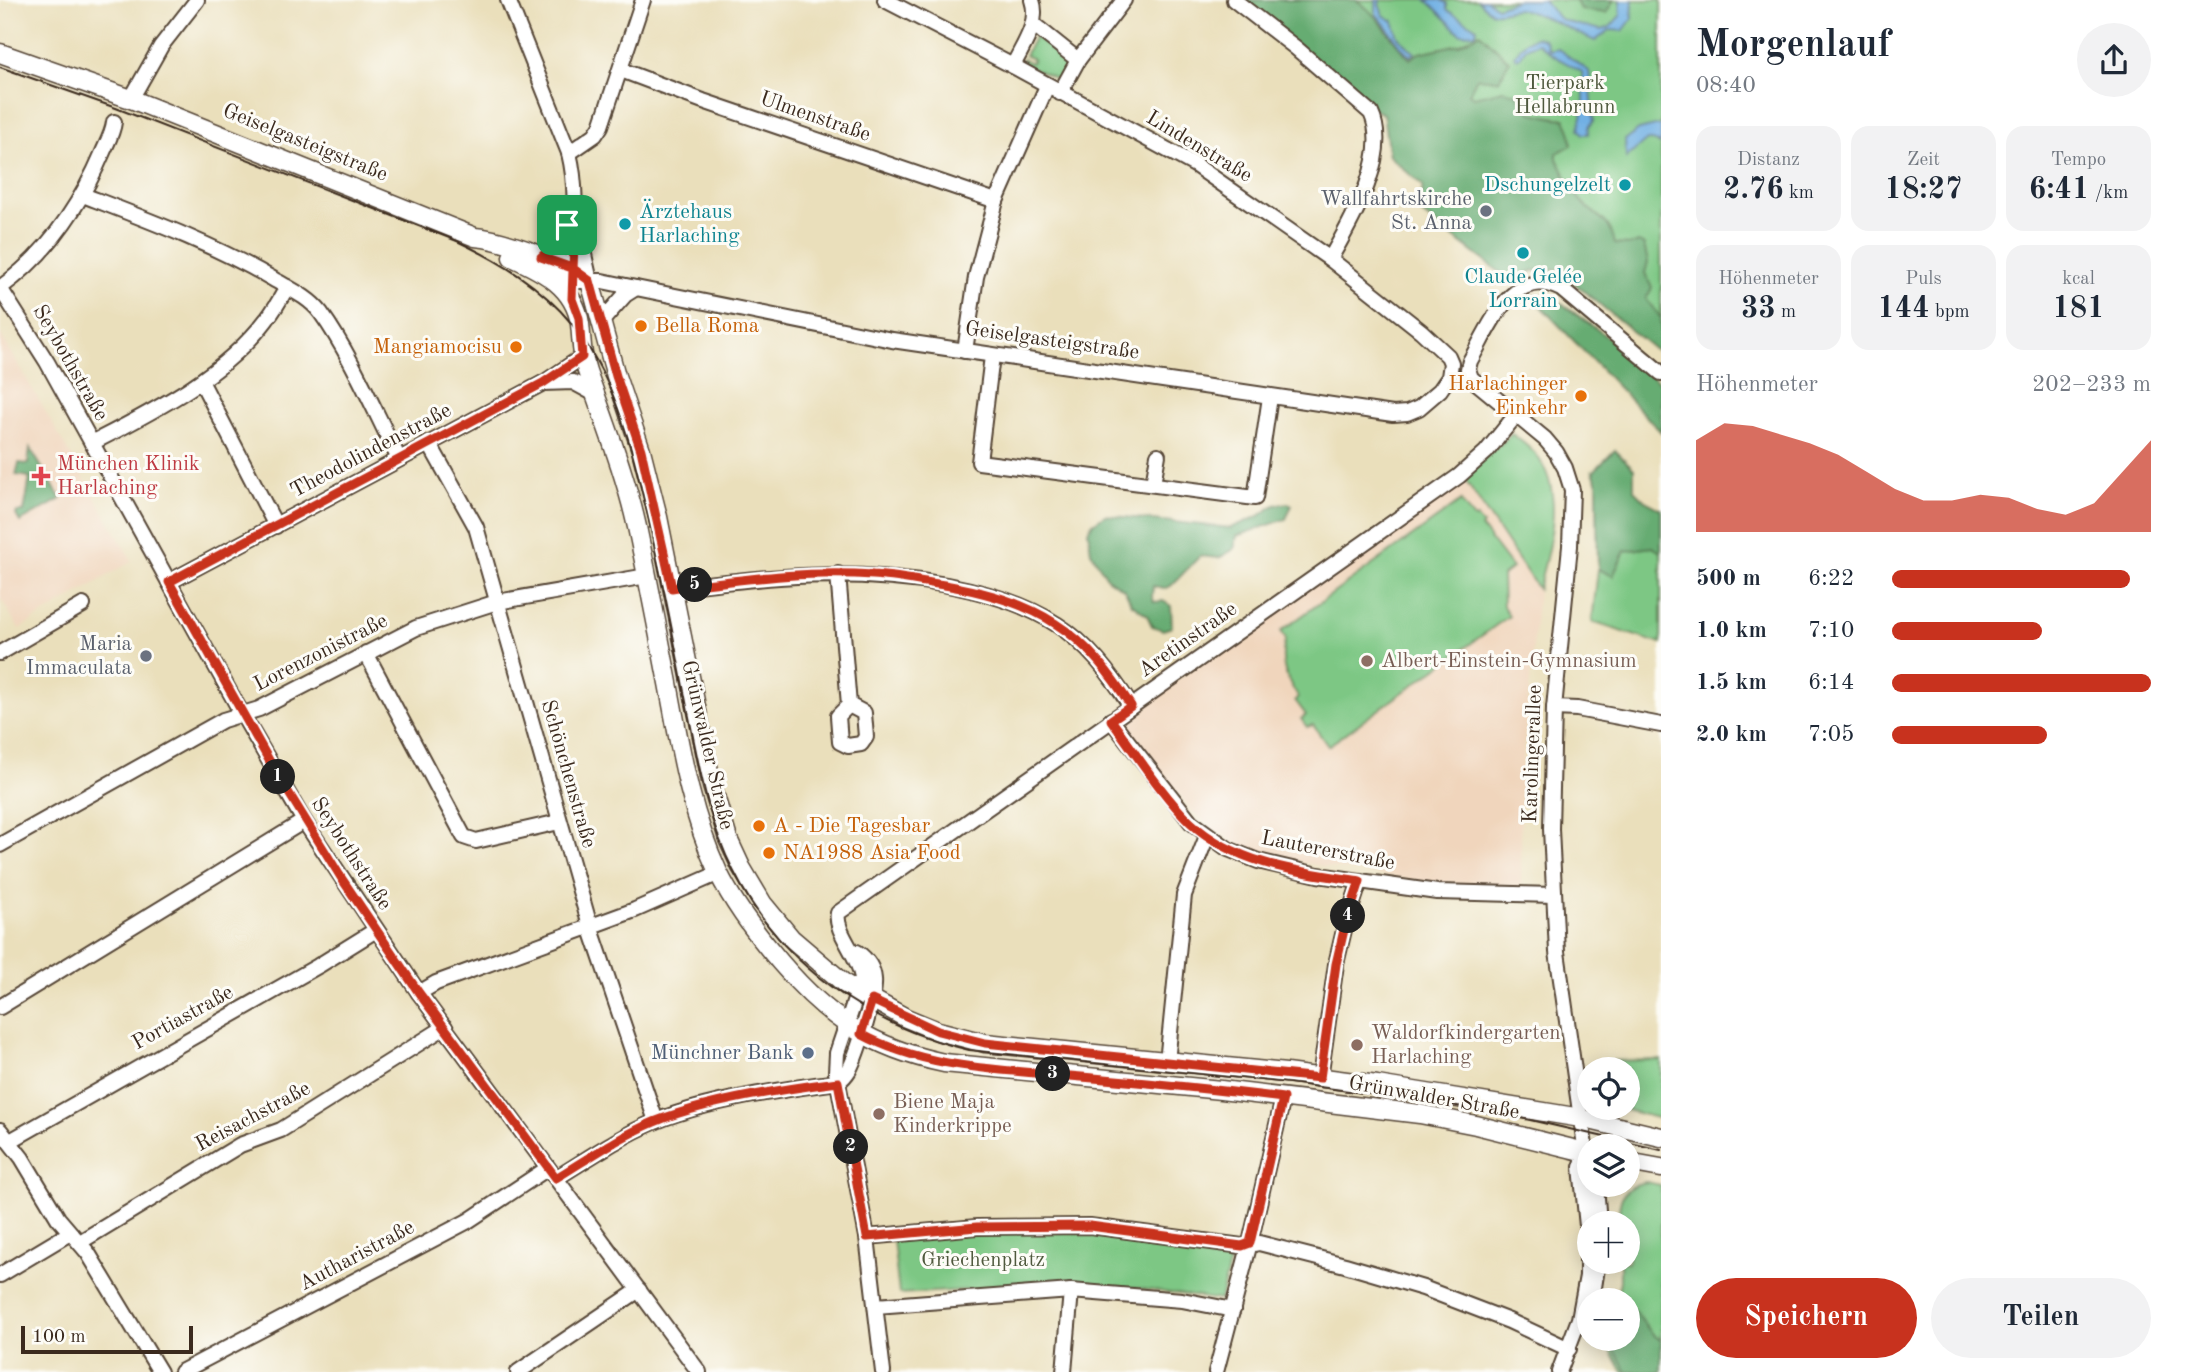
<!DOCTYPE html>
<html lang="de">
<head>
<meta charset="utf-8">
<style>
	:root { --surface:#fff; --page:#f2f2f3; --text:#1f2937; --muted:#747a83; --accent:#c8321e }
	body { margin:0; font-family:"Old Standard TT",serif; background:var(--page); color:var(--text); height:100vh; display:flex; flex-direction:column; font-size:26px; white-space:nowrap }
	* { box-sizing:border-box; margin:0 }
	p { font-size:23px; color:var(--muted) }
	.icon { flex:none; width:38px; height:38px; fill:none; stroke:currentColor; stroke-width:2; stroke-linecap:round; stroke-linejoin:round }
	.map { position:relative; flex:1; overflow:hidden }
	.details { display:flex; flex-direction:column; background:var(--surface); width:525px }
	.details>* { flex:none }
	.fabs { position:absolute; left:1577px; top:1057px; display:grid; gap:14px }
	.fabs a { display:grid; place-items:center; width:63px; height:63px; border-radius:50%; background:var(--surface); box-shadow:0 4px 18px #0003; font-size:35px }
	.scale { position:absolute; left:21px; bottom:18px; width:172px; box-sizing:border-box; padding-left:7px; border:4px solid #3b2a1e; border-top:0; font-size:19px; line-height:24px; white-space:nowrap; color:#3b2a1e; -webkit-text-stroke:5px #fdfcf7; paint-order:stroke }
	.pin { position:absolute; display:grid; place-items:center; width:60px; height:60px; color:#fff; margin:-30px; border-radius:14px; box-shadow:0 4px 10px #0006 }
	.km { position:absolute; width:35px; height:35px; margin:-18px; border-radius:50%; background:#222; color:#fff; font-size:19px; line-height:35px; text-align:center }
	.round { display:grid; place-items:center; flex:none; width:74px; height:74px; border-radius:37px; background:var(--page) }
	.head { display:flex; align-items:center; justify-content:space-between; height:119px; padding:0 35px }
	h1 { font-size:38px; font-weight:600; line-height:52px }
	.stats { display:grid; grid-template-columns:repeat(3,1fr); gap:10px; height:119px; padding:7px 35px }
	.stats div { display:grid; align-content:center; border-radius:18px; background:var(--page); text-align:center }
	.stats b { font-size:30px; font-weight:600 }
	.stats small { font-size:19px; font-weight:400 }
	.stats p { font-size:19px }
	.chart { height:196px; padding:14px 35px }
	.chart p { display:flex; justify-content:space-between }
	.chart svg { width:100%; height:126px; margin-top:7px; fill:var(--accent); opacity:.7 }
	.cta { display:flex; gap:14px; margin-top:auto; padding:14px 35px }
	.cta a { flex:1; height:80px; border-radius:42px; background:var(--accent); color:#fff; font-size:28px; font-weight:600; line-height:80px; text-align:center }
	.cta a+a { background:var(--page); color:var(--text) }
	ul { padding:0 35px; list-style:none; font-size:23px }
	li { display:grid; grid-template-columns:112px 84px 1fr; align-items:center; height:52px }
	li i { height:18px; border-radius:9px; background:var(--accent) }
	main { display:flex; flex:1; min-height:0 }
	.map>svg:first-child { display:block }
	.built { fill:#f0d5bc }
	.green { fill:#7dc784; stroke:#5c7851; stroke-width:2 }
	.forest { fill:#66ac72; stroke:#506b48; stroke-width:2 }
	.water { fill:#71b0e4; stroke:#566d81; stroke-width:2 }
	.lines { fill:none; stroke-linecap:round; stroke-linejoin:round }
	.minor-casing { stroke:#554536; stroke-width:18 }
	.major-casing { stroke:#554536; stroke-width:21 }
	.minor { stroke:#fff; stroke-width:14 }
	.major { stroke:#fff; stroke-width:18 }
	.tram { stroke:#3b2a1e; stroke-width:2 }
	.route-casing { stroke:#fff; stroke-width:14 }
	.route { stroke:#c8321e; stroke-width:9 }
	.culture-dot { fill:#0f9aa8; stroke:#fdfcf7; stroke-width:2.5 }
	.worship-dot { fill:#6b7280; stroke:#fdfcf7; stroke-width:2.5 }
	.food-dot { fill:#e8710a; stroke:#fdfcf7; stroke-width:2.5 }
	.health-dot { fill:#e0444e; stroke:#fdfcf7; stroke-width:2.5 }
	.education-dot { fill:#8d6e63; stroke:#fdfcf7; stroke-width:2.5 }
	.service-dot { fill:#5c6f8a; stroke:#fdfcf7; stroke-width:2.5 }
	.labels { text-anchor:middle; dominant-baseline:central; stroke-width:6; stroke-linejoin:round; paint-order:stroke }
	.park-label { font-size:21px; fill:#4f593d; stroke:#fdfcf7 }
	.street-label { font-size:21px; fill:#3b2a1e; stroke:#fdfcf7 }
	.culture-label { font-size:21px; fill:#0d838f; stroke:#fdfcf7; text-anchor:end }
	.worship-label { font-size:21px; fill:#5b616d; stroke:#fdfcf7; text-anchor:end }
	.food-label { font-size:21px; fill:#c56008; stroke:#fdfcf7; text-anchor:start }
	.health-label { font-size:21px; fill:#be3a42; stroke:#fdfcf7; text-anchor:start }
	.education-label { font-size:21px; fill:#785e54; stroke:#fdfcf7; text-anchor:start }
	.service-label { font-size:21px; fill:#4e5e75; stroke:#fdfcf7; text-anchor:end }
</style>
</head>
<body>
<main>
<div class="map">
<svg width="1661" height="1372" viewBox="0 0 1661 1372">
	<rect width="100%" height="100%" fill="#fdfcf7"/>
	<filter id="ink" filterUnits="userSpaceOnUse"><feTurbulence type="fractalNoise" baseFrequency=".0143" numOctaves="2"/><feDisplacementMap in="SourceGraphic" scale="14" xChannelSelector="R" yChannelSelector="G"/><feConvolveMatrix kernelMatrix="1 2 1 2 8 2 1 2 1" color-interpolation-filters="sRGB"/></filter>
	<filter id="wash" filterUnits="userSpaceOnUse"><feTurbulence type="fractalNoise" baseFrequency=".00686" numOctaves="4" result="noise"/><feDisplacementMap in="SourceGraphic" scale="28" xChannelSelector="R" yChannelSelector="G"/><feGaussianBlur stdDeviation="1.57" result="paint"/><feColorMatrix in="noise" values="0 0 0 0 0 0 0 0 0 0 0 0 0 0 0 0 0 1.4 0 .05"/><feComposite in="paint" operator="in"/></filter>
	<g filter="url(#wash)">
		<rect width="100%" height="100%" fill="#eadfbb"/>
		<!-- built -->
		<g class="built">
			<polygon points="0,333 132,561 19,629 0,597"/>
			<polygon points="1463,477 1538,590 1521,785 1521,889 1456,887 1291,861 1243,847 1217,831 1194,813 1129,734 1127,726 1133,712"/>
		</g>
		<!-- green -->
		<g class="green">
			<polygon points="1337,0 1661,0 1661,330"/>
			<polygon points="1035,36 1068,61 1060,81 1022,63 1023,59 1031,63 1033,59 1025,55"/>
			<path d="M1512 434C1521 441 1530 447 1537 456 1566 495 1549 548 1538 589L1463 477Z"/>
			<polygon points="1593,472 1661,521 1661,644 1592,622 1598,569 1597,481"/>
			<path d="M1461 501 1474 519 1477 518 1483 525 1481 527 1512 568 1502 576 1503 606 1509 616 1328 746 1313 725 1307 727 1301 719 1306 715 1295 700 1298 697C1286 678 1278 662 1286 639L1281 631Z"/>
			<polygon points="1661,1060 1661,1119 1618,1108 1628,1108 1628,1069 1607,1069 1606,1061"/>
			<path d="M1646 1182 1661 1185V1372H1623L1607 1344 1608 1339H1628V1300H1616L1620 1281V1262H1628V1223H1619C1618 1201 1621 1186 1646 1182Z"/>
			<polygon points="978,1232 1084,1232 1233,1250 1220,1300 1135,1288 1071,1284 899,1294 893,1240"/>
		</g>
		<!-- forest -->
		<g class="forest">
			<path d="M1239 0H1356C1379 15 1391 39 1410 59L1419 53 1459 44 1480 33 1509 61 1499 80 1477 78 1469 94 1474 97 1503 90 1516 93 1531 113C1544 114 1552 120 1565 118L1571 134 1572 145 1557 153V159C1565 172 1571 191 1582 202 1598 219 1610 218 1615 244L1630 245 1639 242 1644 245 1648 262 1645 273 1652 288 1646 299 1661 318V355L1557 269 1533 271 1509 279 1418 211 1423 186 1389 156 1383 114 1373 109Z"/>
			<polygon points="1575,0 1614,0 1606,13 1581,10"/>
			<polygon points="1530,295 1550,295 1602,333 1661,384 1661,432"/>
			<polygon points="30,448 61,499 20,522 16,515 17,512 24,512 30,477 16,475 19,463 28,464"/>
			<polygon points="1615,450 1634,469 1634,490 1645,501 1661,509 1661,552 1652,547 1625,551 1613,576 1598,569 1597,481 1593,472"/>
			<polygon points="1288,503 1292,505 1286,519 1237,536 1234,549 1219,558 1200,556 1171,586 1163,589 1153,586 1152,596 1154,602 1163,601 1171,606 1172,627 1163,630 1152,626 1147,615 1131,603 1125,590 1108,579 1091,552 1088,531 1093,523 1105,515 1231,528 1259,516 1275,505"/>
			<path d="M1631 1309C1643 1317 1646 1332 1661 1340V1372H1627L1615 1351 1614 1339H1628V1312Z"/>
		</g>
		<!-- water -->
		<g class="water">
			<path d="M1376 0H1381L1379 4 1383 15 1393 21 1398 37 1415 53 1410 56C1396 43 1389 28 1376 14Z"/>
			<path d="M1426 0H1441L1447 3V10L1477 28 1476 33 1461 34C1448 23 1439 10 1426 0Z"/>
			<path d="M1478 0H1486L1497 7 1518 0H1543L1560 19 1574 24 1602 30 1610 27 1621 15 1620 0H1633L1632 19 1623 31 1610 30 1595 41C1572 31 1547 16 1523 10 1503 5 1498 24 1478 0Z"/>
			<path d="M1535 37C1544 37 1546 40 1548 48L1551 50 1557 48 1589 71 1594 121 1589 127 1588 134H1583L1579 129C1585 109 1586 92 1582 72L1554 56 1538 43 1526 48 1520 57 1516 59 1514 56 1525 42Z"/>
			<polygon points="1659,125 1661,127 1661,144 1647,140 1626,158 1625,140 1639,130"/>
		</g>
	</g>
	<g filter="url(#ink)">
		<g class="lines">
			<!-- minor casing -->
			<g class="minor-casing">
				<g id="minor">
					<path d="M508 0 569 153C579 193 573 235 572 277"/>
					<path d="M1234 0 1296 48 1371 113C1391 155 1351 222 1330 259"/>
					<polyline points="1033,24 1078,60"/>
					<path d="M1013 66C1023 45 1040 23 1032 0"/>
					<polyline points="621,70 703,101 996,201"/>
					<polyline points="1060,93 1078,60 1124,0"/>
					<polyline points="131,99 161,46 197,0"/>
					<polyline points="569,153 595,135 601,126 643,0"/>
					<path d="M83 195C148 220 213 244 273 279 290 289 309 297 321 313 351 355 375 412 399 459"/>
					<polyline points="578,228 590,281"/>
					<polyline points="542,257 553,246 572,217"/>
					<polyline points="549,275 572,281 602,281 636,288 892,340 1393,414 1407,413 1419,408 1440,390 1449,377 1451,363 1448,356 1421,331 1330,259 1195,165 1013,66 885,0"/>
					<polyline points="0,288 47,362 242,714 304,821 419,993 699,1372"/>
					<path d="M0 288C47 254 80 206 103 152 107 143 113 132 114 122"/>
					<polyline points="602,321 625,295 636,288"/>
					<polyline points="965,351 976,277 996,201 1047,86"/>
					<polyline points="992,356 979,462 1255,498 1270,397"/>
					<polyline points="201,381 276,526"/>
					<polyline points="545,382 582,357"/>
					<path d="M92 443C154 411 224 376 267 319 275 309 281 298 287 287"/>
					<polyline points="429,443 476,527 590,926 656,1121"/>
					<polyline points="1153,484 1158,455"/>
					<polyline points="838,574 849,705 838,716 840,742 848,746 861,744 866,737 864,713 849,705"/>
					<polyline points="169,582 543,383 573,382 597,395"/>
					<path d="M672 588C768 576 850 568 947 585 984 592 1024 603 1056 624 1088 644 1111 675 1131 706"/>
					<polyline points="0,653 83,605"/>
					<polyline points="366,653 464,837 476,841 559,822"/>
					<polyline points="1554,708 1577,709 1661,725"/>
					<polyline points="1111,720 1191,822 1228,849 1258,861 1318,875 1437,892 1554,895"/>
					<polyline points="0,845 223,720 259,709 416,628 497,602 647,576"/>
					<polyline points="419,993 436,983 635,910 719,873"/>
					<polyline points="0,1007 304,821"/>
					<polyline points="1167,1062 1184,895 1207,836"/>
					<polyline points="1320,1078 1336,964 1344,930 1360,881"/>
					<path d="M838 1082C842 1079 846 1075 849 1070 857 1055 876 996 874 979 873 967 867 959 857 952"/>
					<polyline points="0,1130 22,1158 58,1218 88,1253 160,1372"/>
					<polyline points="10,1141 318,966 376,930"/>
					<path d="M1589 1159 1586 1153 1557 952 1551 829 1554 708 1570 546 1572 490 1565 468 1556 452 1545 439 1471 378 1468 369 1470 361C1490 326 1513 264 1561 289L1661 373"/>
					<path d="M556 1178C589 1158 619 1137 654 1122 705 1101 783 1089 838 1082"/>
					<polyline points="1596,1185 1599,1223"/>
					<polyline points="867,1237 977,1227 1090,1226 1242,1246 1259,1243 1345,1265 1423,1288 1509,1321 1569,1349"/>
					<polyline points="80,1242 240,1145 281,1130 445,1027"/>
					<polyline points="0,1275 70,1233"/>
					<polyline points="1592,1300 1598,1262"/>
					<polyline points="876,1306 1071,1291 1182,1300 1233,1310"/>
					<polyline points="181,1372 468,1221 548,1168"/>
					<polyline points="518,1372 639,1290"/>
					<path d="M883 1372 867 1237 836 1072 837 1053 862 979C860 956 834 932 838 913L1459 476 1486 452 1516 415"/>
					<polyline points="1064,1372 1071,1291"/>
					<polyline points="1216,1372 1250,1243 1283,1098"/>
					<polyline points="1559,1372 1579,1319 1587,1276 1587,1226 1581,1167 1586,1153"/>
				</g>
			</g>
			<!-- major casing -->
			<g class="major-casing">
				<g id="major">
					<path d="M0 53 131 99 475 237C501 239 573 264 590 281L616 376 641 450 658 517 712 786 728 839 741 867 763 904 791 938 845 984 906 1018 938 1031 985 1043 1286 1073 1377 1085 1581 1118 1661 1137"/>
					<path d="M512 257C543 271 575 287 580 324 582 341 581 354 587 371 605 423 625 473 637 527 648 579 658 631 668 683 680 747 690 812 718 872 734 905 757 935 781 963 828 1018 872 1048 944 1063L1221 1090 1420 1114 1476 1125 1589 1153"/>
					<polyline points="1628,1162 1661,1168"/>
				</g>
			</g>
			<!-- minor -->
			<use href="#minor" class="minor"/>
			<!-- major -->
			<use href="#major" class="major"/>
			<!-- tram -->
			<path class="tram" d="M0 67 116 108 457 241C501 262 541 286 572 324 612 374 630 439 644 499 661 570 674 641 688 712 699 766 708 821 733 870 779 964 868 1026 969 1050L1290 1083 1452 1105 1530 1120 1661 1150"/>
		</g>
	</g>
	<g class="lines" filter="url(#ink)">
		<!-- route casing -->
		<g class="route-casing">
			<path id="route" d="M567 225 575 213 572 299 579 318 582 357 543 383 169 582 274 769 342 879 419 993 556 1178C589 1158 619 1137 654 1122 705 1101 783 1089 838 1082L867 1237 977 1227 1090 1226 1242 1246 1250 1243 1283 1098C1212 1089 1141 1082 1070 1076 998 1069 926 1069 861 1034L872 1000 938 1031 985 1043 1320 1078 1336 964 1344 930 1360 881C1300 872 1236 865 1190 822 1163 796 1134 751 1111 720L1131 706C1111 675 1088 644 1056 624 1020 600 974 589 931 583 912 580 893 576 873 575 806 570 739 580 672 588L641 450 616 376 590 281 572 268 541 257 553 246 567 225"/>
		</g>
		<!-- route -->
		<use href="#route" class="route"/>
	</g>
	<!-- markers -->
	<g class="culture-dot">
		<circle cx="1625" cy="185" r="7"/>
		<circle cx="625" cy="224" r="7"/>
		<circle cx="1523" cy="253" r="7"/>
	</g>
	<g class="worship-dot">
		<circle cx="1486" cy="211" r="7"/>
		<circle cx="146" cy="656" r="7"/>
	</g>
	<g class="food-dot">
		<circle cx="641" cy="326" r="7"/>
		<circle cx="516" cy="347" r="7"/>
		<circle cx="1581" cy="396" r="7"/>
		<circle cx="759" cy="826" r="7"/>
		<circle cx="769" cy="853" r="7"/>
	</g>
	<path class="health-dot" d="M37.5 465.5h7v7h7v7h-7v7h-7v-7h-7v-7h7z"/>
	<g class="education-dot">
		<circle cx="1367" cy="661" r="7"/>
		<circle cx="1357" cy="1045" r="7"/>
		<circle cx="879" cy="1114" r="7"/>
	</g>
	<circle class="service-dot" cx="808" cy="1053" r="7"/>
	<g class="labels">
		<!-- park labels -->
		<g class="park-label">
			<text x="1565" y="83">Tierpark<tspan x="1565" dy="24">Hellabrunn</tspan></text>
			<text x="983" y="1260">Griechenplatz</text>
		</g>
		<!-- street labels -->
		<g class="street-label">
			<text transform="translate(815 117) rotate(19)">Ulmenstraße</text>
			<text transform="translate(305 143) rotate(22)">Geiselgasteigstraße</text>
			<text transform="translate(1199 147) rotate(31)">Lindenstraße</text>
			<text transform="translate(1052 341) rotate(8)">Geiselgasteigstraße</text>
			<text transform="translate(70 363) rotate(60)">Seybothstraße</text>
			<text transform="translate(371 451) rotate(-28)">Theodolindenstraße</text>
			<text transform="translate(1188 640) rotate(-35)">Aretinstraße</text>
			<text transform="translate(321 653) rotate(-27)">Lorenzonistraße</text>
			<text transform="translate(707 745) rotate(77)">Grünwalder Straße</text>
			<text transform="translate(1533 754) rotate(-88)">Karolingerallee</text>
			<text transform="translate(568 774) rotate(74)">Schönchenstraße</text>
			<text transform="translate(1328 851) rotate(11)">Lautererstraße</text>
			<text transform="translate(351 854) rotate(57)">Seybothstraße</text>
			<text transform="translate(183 1018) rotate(-29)">Portiastraße</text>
			<text transform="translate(1434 1098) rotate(10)">Grünwalder Straße</text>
			<text transform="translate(253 1117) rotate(-28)">Reisachstraße</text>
			<text transform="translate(357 1256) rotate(-28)">Autharistraße</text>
		</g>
		<!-- culture labels -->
		<g class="culture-label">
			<text x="1611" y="185">Dschungelzelt</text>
			<text x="639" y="212" text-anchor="start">Ärztehaus<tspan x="639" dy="24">Harlaching</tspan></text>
			<text x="1523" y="277" text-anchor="middle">Claude Gelée<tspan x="1523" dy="24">Lorrain</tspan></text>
		</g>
		<!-- worship labels -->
		<g class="worship-label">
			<text x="1472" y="199">Wallfahrtskirche<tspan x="1472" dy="24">St. Anna</tspan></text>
			<text x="132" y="644">Maria<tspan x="132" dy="24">Immaculata</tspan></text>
		</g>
		<!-- food labels -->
		<g class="food-label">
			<text x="655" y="326">Bella Roma</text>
			<text x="502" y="347" text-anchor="end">Mangiamocisu</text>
			<text x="1567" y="384" text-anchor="end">Harlachinger<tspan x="1567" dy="24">Einkehr</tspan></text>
			<text x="773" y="826">A - Die Tagesbar</text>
			<text x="783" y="853">NA1988 Asia Food</text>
		</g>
		<!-- health labels -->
		<g class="health-label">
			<text x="57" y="464">München Klinik<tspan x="57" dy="24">Harlaching</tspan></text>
		</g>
		<!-- education labels -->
		<g class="education-label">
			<text x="1381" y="661">Albert-Einstein-Gymnasium</text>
			<text x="1371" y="1033">Waldorfkindergarten<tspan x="1371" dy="24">Harlaching</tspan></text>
			<text x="893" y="1102">Biene Maja<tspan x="893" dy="24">Kinderkrippe</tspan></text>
		</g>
		<!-- service labels -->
		<g class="service-label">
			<text x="794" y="1053">Münchner Bank</text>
		</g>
	</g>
</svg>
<div class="fabs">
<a><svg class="icon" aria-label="locate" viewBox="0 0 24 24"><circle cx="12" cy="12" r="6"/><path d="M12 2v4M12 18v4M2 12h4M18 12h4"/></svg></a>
<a><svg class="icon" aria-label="layers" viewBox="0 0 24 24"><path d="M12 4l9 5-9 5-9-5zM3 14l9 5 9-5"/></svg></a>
<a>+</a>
<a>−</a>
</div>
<div class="scale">100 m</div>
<div class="pin" style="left:567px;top:225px;background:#1e9e55"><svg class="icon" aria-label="arrive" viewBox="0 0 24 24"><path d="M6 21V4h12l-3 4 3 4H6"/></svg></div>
<b class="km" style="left:278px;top:777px">1</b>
<b class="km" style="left:851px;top:1147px">2</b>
<b class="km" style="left:1053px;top:1074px">3</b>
<b class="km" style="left:1348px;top:916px">4</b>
<b class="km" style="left:695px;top:585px">5</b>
</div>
<section class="details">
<div class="head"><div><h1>Morgenlauf</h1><p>08:40</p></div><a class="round"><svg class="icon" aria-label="share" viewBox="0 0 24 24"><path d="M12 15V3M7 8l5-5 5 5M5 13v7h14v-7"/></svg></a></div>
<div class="stats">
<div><p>Distanz</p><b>2.76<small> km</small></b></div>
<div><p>Zeit</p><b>18:27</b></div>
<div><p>Tempo</p><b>6:41<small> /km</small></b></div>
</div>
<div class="stats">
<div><p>Höhenmeter</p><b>33<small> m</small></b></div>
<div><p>Puls</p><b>144<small> bpm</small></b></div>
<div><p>kcal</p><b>181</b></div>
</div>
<div class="chart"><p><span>Höhenmeter</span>202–233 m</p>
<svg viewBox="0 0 160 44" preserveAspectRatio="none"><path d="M0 44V12L10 6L20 7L30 10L40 13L50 17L60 23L70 29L80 33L90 33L100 31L110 32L120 36L130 38L140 34L150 23L160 12V44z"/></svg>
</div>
<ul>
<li><b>500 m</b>6:22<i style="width:92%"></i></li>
<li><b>1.0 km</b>7:10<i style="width:58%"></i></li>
<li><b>1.5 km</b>6:14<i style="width:100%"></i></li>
<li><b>2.0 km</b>7:05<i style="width:60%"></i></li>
</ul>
<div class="cta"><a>Speichern</a><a>Teilen</a></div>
</section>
</main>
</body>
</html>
